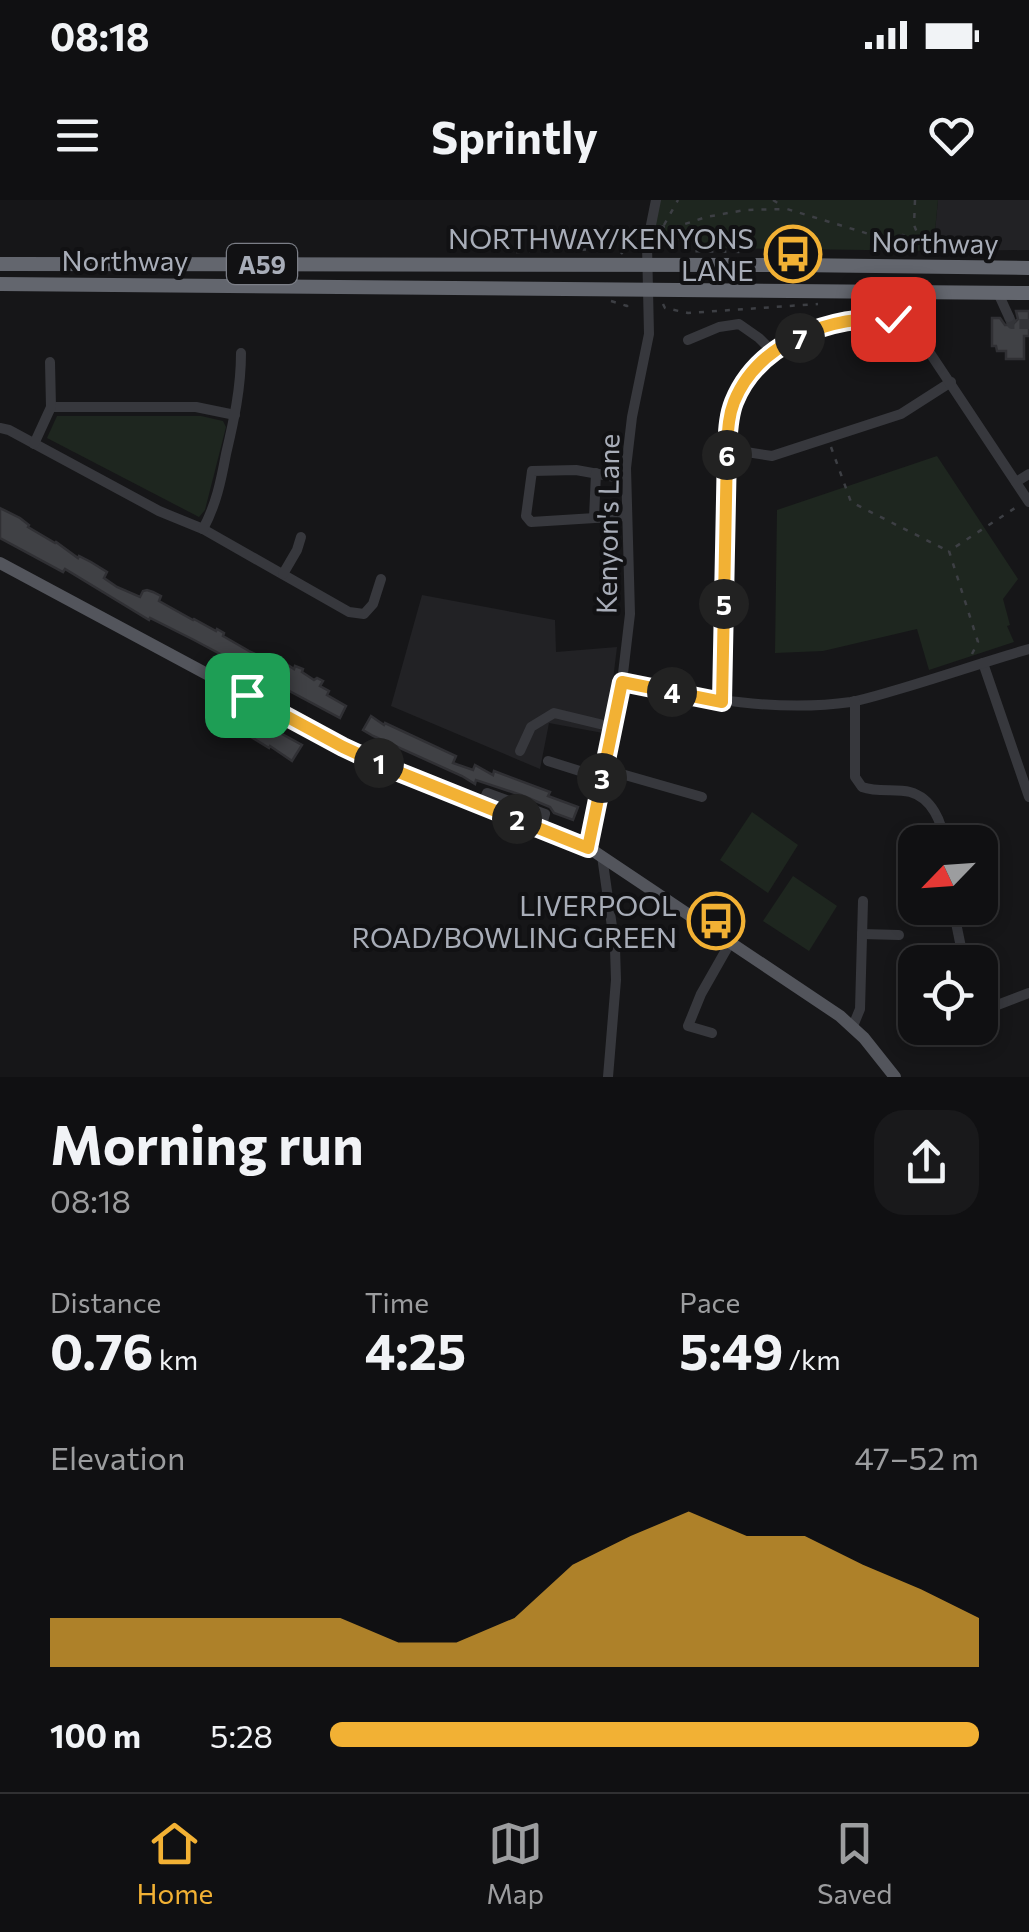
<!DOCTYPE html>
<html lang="en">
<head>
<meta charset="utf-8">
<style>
	:root { --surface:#101012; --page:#19191b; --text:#f1f3f6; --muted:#9c9d9f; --line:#303032; --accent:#f2b134 }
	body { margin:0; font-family:Commissioner,sans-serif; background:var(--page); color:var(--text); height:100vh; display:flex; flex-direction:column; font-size:38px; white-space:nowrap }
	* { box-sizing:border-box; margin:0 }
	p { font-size:32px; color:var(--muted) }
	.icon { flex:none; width:55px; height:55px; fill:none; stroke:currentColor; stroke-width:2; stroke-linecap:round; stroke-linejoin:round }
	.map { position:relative; height:877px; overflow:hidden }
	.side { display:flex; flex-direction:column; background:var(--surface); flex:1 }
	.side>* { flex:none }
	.needle { width:65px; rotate:245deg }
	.controls { position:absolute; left:898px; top:625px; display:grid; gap:20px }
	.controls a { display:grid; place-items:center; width:100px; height:100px; border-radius:20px; background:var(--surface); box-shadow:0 5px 15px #0003,0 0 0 2px var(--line); font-size:50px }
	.pin { position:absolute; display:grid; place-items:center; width:85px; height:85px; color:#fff; margin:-42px; border-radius:20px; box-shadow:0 5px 15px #0006 }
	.km { position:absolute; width:50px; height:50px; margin:-25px; border-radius:50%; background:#222; color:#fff; font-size:28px; line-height:50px; text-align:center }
	.round { display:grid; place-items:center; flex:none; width:105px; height:105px; border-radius:30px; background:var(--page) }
	.head { display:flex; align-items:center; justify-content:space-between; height:170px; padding:0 50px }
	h1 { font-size:55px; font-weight:700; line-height:75px }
	.stats { display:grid; grid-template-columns:repeat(3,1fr); gap:15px; height:170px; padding:10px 50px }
	.stats div { display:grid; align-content:center }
	.stats b { font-size:50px; font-weight:700 }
	.stats small { font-size:28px; font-weight:400 }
	.stats p { font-size:28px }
	.chart { height:280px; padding:20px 50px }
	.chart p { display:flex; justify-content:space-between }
	.chart svg { width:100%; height:180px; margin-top:10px; fill:var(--accent); opacity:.7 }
	ul { padding:0 50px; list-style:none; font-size:32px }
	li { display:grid; grid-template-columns:160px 120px 1fr; align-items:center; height:75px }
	li i { height:25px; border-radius:12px; background:var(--accent) }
	.status { display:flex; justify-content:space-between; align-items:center; height:70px; padding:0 50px; background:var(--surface); direction:ltr }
	.status svg { height:28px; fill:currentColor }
	header { display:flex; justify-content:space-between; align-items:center; height:130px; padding:0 50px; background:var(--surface); font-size:45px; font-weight:700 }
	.menu { display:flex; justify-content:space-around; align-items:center; height:140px; border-top:2px solid var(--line); background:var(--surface); font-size:28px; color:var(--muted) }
	.menu a { display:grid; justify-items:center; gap:5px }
	.menu .current { color:var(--accent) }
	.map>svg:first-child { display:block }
	.built { fill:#222225 }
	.green { fill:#1e261f }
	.building { fill:#404145; stroke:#303034; stroke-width:2.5 }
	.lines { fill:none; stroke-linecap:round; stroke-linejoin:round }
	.minor-tunnel { stroke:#333438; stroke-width:10; stroke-dasharray:10 5; stroke-linecap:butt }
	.path { stroke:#3d3f44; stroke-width:2.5; stroke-dasharray:5 8; stroke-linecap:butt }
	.minor { stroke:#37383d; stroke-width:10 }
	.major { stroke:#53555c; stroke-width:12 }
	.highway { stroke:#63666e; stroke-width:14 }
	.route-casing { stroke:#fff; stroke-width:20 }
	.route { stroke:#f2b134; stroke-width:12 }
	.labels { text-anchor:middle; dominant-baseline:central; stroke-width:8; stroke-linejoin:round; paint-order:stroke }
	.shield { fill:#111113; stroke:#7b7e86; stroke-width:2.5 }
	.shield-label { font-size:25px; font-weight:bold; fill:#a8adb8 }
	.poi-label { font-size:28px; fill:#a8adb8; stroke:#111113; text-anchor:end }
	.street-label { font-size:28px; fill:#a8adb8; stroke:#111113 }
</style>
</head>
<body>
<div class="status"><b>08:18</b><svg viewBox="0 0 49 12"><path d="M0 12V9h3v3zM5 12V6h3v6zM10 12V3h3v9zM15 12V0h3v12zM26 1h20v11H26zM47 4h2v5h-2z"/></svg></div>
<header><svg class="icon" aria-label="menu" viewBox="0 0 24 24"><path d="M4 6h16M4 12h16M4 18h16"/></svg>Sprintly<svg class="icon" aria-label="heart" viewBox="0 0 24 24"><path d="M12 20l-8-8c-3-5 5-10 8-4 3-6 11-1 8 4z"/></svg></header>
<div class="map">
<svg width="1029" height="877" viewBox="0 0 1029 877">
	<rect width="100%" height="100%" fill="#161618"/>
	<!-- built -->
	<g class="built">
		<polygon points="938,0 1029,0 1029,50 933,51"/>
		<polygon points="422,395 555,420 556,452 617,447 608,521 602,521 603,533 549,523 540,569 391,506"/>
	</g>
	<!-- green -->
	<g class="green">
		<polygon points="658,0 938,0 933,51 719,48 651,35"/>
		<polygon points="57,216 201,216 223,221 226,227 205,310 199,317 47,238"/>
		<polygon points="937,256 1018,379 1003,399 1010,425 1007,426 1014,442 929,470 917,429 823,451 775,453 777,310"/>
		<polygon points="752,612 798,645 768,693 720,660"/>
		<polygon points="793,676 837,706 809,751 763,721"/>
	</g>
	<!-- building -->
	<g class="building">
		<polygon points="1016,111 1029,111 1029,136 1024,136 1024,159 1006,159 1006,151 997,151 996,146 992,146 992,118 1000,118 1005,125 1012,125 1018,119"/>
		<polygon points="0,308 20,318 29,325 28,327 55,343 56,342 78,358 79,356 91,362 107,372 104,378 117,387 140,397 143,391 147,390 153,392 161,396 159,401 193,420 194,419 216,431 217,429 224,433 223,436 249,451 279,466 282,461 294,469 295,466 303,469 302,472 314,480 317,478 323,481 320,486 329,491 327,495 346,506 340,518 194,440 150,418 149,420 65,369 63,372 0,338"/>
		<polygon points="233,507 302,545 292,561 270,546 269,548 240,530 238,531 232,527 234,522 227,517"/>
		<polygon points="371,516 384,525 385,523 456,556 453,563 473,570 475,565 493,575 494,571 550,592 548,596 578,607 573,620 554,613 550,607 521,595 476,580 475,584 462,576 373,536 363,530"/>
	</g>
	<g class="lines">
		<!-- minor-tunnel -->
		<polyline class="minor-tunnel" points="1009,117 1012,124 1029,124"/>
		<!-- path -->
		<g class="path">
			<polyline points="773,0 784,7"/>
			<polyline points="915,0 914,25 922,45"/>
			<polyline points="664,25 678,0"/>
			<polyline points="660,26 673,28 706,17 745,10 787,9 882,38 903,35 923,46 923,55"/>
			<polyline points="657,45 687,51 743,52"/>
			<polyline points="516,52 626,48 628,52"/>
			<polyline points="621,54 626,48 639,45"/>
			<polyline points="611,101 627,106 630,103"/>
			<polyline points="663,104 665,108 688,113 818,104"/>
			<polyline points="831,247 851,302 948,351"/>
			<polyline points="972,454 978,442 949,351 1018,306"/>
		</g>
		<!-- minor -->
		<g class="minor">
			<polyline points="998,93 1009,117"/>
			<polyline points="688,140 719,127 739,124 759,138 773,152"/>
			<polyline points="51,207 196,207 235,215"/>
			<polyline points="0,228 9,230 159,311 203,329 349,412 364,414 373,404 381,379"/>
			<polyline points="34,244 51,207 50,162"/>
			<polyline points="727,249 772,256 901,214 951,182"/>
			<polyline points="626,279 576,270 532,271 526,316 531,322 627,316"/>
			<polyline points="1016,282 1029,274"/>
			<polyline points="594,318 596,273"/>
			<path d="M203 329C216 305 221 281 226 254 234 220 241 188 241 153"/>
			<polyline points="283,374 297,350 301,337"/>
			<polyline points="983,463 1029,597"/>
			<path d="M622 482C698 497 773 513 851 502 866 499 882 494 896 490 941 477 984 462 1029 449"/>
			<path d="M855 501V577L862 587C879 593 895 588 910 592 932 598 942 622 944 642"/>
			<path d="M722 502 727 249C729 224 730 203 745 182 775 137 868 96 916 132L1029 302"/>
			<polyline points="520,551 531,527 554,513 612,527"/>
			<polyline points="548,561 602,578"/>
			<polyline points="604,569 702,597"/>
			<polyline points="482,606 487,593 545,614 541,628"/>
			<polyline points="589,648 622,482 630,414 626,268 632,217 649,134 647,45 656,0"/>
			<polyline points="602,656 615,748 616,780 608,877"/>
			<polyline points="902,678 915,676"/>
			<polyline points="953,708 964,762"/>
			<polyline points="862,734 899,735"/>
			<polyline points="980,806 987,809 1029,793"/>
			<polyline points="853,826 860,809 863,701"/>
			<polyline points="712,833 688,826 701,794 730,743"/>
		</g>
		<!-- major -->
		<polyline class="major" points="0,363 343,547 437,588 589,648 840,816 864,838 895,877"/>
		<!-- highway -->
		<g class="highway">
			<polyline points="0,64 794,65 1029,68"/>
			<polyline points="0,84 1029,93"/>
		</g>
	</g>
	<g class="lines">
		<!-- route casing -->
		<g class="route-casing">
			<path id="route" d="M247 495 343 547 386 567 588 648 622 482 722 502 727 249C728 233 728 217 734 202 758 142 833 114 893 119"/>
		</g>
		<!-- route -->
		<use href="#route" class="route"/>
	</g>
	<!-- icons -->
	<defs>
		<g id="bus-ring" transform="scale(2.875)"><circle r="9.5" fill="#111113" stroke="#f2b134" stroke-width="1.5"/><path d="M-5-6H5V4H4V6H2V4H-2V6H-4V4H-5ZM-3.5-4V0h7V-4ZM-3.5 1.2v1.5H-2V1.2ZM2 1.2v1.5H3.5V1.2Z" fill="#f2b134"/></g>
	</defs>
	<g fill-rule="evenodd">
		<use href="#bus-ring" x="793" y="54"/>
		<use href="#bus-ring" x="716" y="721"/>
	</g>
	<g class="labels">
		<!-- shield labels -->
		<rect class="shield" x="227" y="44" width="70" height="40" rx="8"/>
		<g class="shield-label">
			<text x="262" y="64">A59</text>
		</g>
		<!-- poi labels -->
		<g class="poi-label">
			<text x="754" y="38">NORTHWAY/KENYONS<tspan x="754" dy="32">LANE</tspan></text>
			<text x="677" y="705">LIVERPOOL<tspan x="677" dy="32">ROAD/BOWLING GREEN</tspan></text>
		</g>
		<!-- street labels -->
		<g class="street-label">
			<text transform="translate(935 42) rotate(1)">Northway</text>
			<text x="125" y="60">Northway</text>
			<text transform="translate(607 324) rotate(-89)">Kenyon's Lane</text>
		</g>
	</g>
</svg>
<div class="controls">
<a><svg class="needle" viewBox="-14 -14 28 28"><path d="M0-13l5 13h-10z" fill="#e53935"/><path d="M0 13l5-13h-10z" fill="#9c9d9f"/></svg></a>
<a><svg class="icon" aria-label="locate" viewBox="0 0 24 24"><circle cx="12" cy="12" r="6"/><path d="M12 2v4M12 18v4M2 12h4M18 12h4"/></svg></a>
</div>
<div class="pin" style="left:247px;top:495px;background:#1e9e55"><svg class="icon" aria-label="arrive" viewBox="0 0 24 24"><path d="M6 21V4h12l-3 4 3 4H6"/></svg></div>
<div class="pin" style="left:893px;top:119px;background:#d93025"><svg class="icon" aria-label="check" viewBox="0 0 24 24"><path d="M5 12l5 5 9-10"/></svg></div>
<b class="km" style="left:379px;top:563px">1</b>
<b class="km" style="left:517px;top:619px">2</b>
<b class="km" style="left:602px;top:578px">3</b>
<b class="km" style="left:672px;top:492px">4</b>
<b class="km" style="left:724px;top:404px">5</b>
<b class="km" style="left:727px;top:255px">6</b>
<b class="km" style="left:800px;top:138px">7</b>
</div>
<section class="side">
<div class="head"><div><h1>Morning run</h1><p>08:18</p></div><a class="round"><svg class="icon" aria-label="share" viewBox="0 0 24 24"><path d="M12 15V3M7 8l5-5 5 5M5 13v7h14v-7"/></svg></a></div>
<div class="stats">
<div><p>Distance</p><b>0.76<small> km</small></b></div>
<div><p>Time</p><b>4:25</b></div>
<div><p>Pace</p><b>5:49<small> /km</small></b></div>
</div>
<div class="chart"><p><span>Elevation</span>47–52 m</p>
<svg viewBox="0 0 160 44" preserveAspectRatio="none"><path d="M0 44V32L10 32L20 32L30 32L40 32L50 32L60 38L70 38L80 32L90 19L100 12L110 6L120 12L130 12L140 19L150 25L160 32V44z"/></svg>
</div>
<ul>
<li><b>100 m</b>5:28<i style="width:100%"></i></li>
</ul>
</section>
<nav class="menu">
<a class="current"><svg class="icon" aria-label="home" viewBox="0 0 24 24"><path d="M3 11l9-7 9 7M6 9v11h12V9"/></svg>Home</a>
<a><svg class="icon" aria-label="map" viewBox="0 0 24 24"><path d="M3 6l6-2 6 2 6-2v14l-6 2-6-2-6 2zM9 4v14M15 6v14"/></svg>Map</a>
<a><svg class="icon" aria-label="saved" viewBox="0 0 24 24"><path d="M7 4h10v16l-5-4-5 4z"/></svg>Saved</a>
</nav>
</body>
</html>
